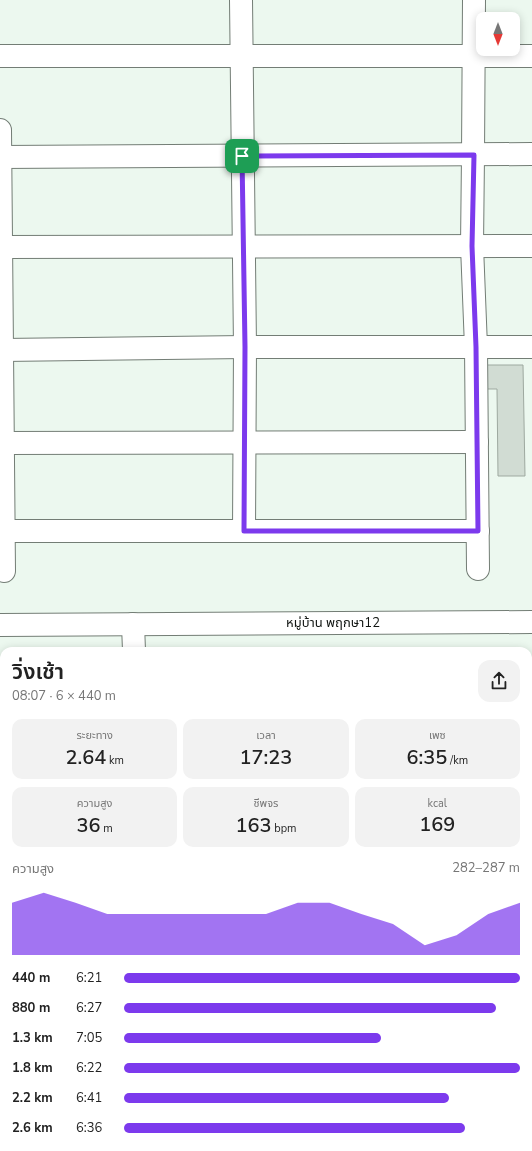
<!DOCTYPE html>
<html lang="th">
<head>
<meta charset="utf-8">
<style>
	:root { --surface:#fff; --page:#f2f2f2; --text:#222; --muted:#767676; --accent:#7c3aed }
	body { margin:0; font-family:"Nunito Sans","Noto Sans Thai",sans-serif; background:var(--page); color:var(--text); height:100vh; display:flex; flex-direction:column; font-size:15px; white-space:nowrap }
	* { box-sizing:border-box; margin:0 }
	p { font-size:13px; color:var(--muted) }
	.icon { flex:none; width:22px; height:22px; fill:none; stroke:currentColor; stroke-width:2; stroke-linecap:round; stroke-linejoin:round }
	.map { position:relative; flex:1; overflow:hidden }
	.panel { position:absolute; left:0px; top:647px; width:532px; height:504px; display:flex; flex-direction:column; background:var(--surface); border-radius:12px 12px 0 0; box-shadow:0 2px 10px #0003 }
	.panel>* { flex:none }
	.needle { width:26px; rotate:180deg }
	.controls { position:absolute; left:476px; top:12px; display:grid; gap:8px }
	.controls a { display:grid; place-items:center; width:44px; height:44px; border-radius:8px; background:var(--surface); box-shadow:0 2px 10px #0003; font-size:20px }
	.pin { position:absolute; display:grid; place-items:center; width:34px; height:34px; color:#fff; margin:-17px; border-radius:8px; box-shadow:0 2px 6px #0006 }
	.round { display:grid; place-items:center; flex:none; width:42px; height:42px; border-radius:12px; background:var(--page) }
	.head { display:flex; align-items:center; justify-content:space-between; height:68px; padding:0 12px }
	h1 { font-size:22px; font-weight:600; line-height:30px }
	.stats { display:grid; grid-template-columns:repeat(3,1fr); gap:6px; height:68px; padding:4px 12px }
	.stats div { display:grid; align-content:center; border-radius:10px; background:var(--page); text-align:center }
	.stats b { font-size:20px; font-weight:600 }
	.stats small { font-size:11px; font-weight:400 }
	.stats p { font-size:11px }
	.chart { height:112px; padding:8px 12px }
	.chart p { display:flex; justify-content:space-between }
	.chart svg { width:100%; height:72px; margin-top:4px; fill:var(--accent); opacity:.7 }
	ul { padding:0 12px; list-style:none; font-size:13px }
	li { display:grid; grid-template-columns:64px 48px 1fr; align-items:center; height:30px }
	li i { height:10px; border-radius:5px; background:var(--accent) }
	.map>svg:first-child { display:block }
	.building { fill:#d1dcd3; stroke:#9ea9a0 }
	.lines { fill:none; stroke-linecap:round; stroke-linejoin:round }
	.minor-casing { stroke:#737d75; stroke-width:24 }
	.minor { stroke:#fff; stroke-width:22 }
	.route-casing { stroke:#fff; stroke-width:8 }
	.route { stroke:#7c3aed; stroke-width:5 }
	.labels { text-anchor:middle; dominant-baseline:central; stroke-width:3; stroke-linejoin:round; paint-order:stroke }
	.street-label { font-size:13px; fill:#101411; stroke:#fff }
</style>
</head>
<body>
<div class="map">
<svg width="532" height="1151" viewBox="0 0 532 1151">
	<rect width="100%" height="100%" fill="#ecf8ef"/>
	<!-- building -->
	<polygon class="building" points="487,365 523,365 525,476 498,476 497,389 487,389"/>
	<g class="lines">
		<!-- minor casing -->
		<g class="minor-casing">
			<g id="minor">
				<polyline points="241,0 245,347 244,531"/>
				<polyline points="474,0 473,155 472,246 476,347 478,569"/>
				<polyline points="0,56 532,56"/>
				<polyline points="0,130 4,571"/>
				<polyline points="0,157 532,154"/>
				<polyline points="0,247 532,246"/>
				<polyline points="2,350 245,347 532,347"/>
				<polyline points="0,443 477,442"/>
				<polyline points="0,531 478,531"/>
				<polyline points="133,624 134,651"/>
				<polyline points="0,625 532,622"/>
				<polyline points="528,723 532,723"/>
				<polyline points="0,725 4,725"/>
				<polyline points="528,819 532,819"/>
				<polyline points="0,828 4,828"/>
				<polyline points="0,918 4,918"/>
				<polyline points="528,918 532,918"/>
				<polyline points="0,1017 4,1017"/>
				<polyline points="528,1019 532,1019"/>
				<polyline points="0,1124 4,1124"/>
				<polyline points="528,1125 532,1125"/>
				<polyline points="162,1147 162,1151"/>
				<polyline points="265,1147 265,1151"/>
				<polyline points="43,1151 43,1147"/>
			</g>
		</g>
		<!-- minor -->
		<use href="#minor" class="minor"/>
	</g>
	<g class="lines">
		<!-- route casing -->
		<g class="route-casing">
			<polygon id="route" points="474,155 472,246 476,347 478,531 244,531 245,347 242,156"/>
		</g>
		<!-- route -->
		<use href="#route" class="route"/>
	</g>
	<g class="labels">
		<!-- street labels -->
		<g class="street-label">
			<text x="333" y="623">หมู่บ้าน พฤกษา12</text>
		</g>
	</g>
</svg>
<div class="controls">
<a><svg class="needle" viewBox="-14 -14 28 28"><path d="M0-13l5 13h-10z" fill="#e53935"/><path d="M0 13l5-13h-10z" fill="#767676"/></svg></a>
</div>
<div class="pin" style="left:242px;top:156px;background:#1e9e55"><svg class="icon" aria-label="arrive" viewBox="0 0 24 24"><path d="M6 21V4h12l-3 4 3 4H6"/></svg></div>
<section class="panel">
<div class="head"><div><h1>วิ่งเช้า</h1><p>08:07 · 6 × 440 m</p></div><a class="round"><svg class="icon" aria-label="share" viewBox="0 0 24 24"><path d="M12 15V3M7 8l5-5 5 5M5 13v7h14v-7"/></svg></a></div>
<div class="stats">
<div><p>ระยะทาง</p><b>2.64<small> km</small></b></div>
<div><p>เวลา</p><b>17:23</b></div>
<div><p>เพซ</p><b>6:35<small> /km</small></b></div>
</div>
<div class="stats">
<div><p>ความสูง</p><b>36<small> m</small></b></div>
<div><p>ชีพจร</p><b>163<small> bpm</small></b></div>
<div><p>kcal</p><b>169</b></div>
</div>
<div class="chart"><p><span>ความสูง</span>282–287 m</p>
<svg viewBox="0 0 160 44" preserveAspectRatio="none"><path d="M0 44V12L10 6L20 12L30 19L40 19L50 19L60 19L70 19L80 19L90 12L100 12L110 19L120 25L130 38L140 32L150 19L160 12V44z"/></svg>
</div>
<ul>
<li><b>440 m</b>6:21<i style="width:100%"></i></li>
<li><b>880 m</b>6:27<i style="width:94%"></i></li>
<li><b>1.3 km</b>7:05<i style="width:65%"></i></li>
<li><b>1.8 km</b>6:22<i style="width:100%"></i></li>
<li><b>2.2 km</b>6:41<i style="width:82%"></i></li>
<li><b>2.6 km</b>6:36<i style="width:86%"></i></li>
</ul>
</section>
</div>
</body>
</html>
